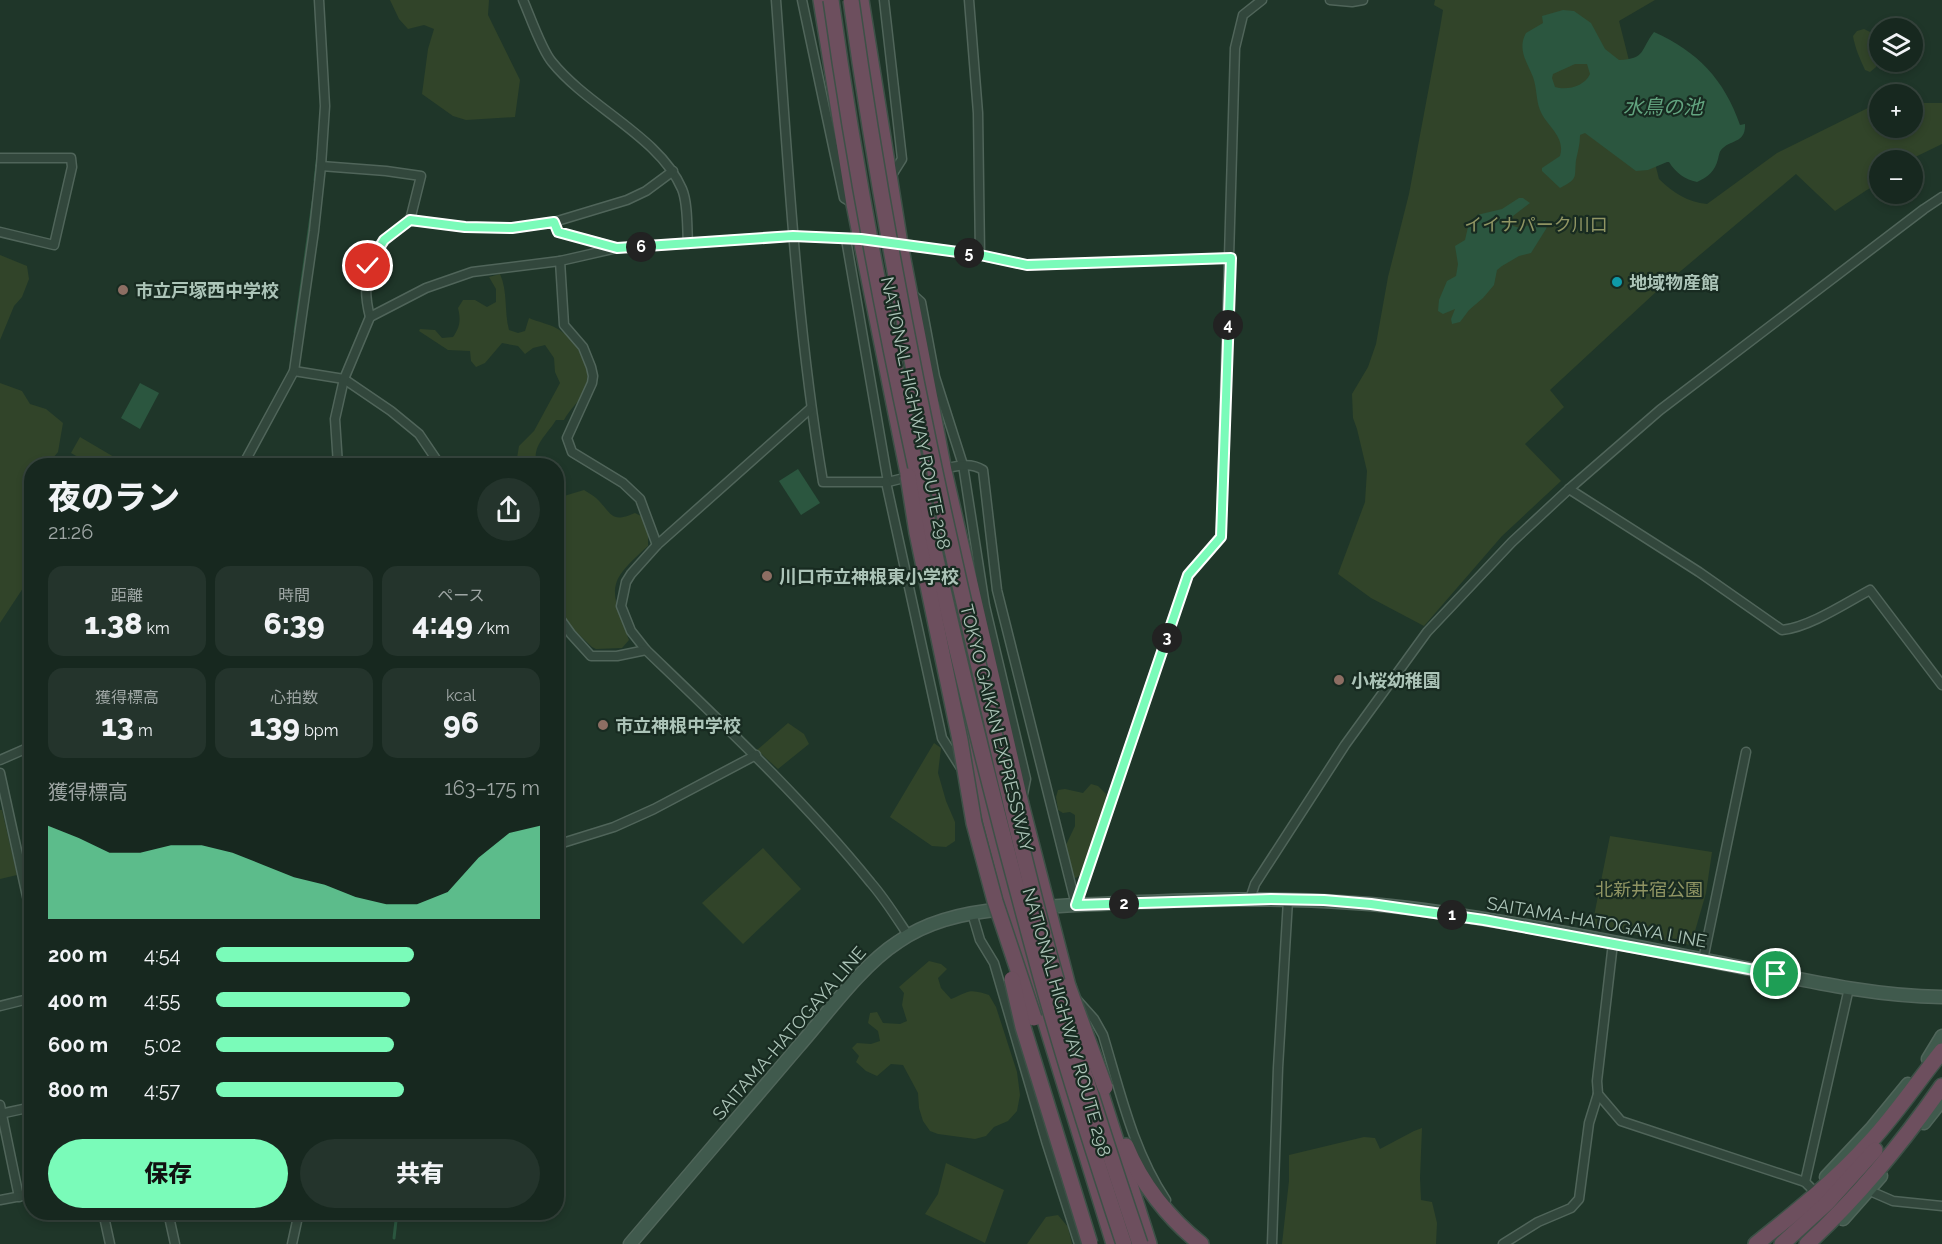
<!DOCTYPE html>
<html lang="ja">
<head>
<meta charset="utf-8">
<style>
	:root { --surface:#17281f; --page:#24342c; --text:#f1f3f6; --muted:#9ea6a4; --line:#36443d; --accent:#7afbb9 }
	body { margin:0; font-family:Raleway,"Noto Sans JP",sans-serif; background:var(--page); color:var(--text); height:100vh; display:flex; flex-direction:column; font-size:22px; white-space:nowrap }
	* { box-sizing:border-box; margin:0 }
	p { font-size:20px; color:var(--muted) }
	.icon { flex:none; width:33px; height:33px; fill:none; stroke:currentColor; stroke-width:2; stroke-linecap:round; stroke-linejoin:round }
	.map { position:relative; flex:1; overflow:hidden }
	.panel { position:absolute; left:24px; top:458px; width:540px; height:762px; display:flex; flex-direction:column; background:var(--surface); border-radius:24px; box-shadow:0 3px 9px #0003,0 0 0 2px var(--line) }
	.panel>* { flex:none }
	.buttons { position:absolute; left:1869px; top:18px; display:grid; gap:12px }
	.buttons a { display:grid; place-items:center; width:54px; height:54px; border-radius:50%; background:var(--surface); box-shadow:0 3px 9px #0003,0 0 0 2px var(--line); font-size:30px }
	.pin { position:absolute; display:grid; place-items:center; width:51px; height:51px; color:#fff; margin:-26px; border:3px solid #fff; border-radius:50%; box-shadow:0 2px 6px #0007 }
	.km { position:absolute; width:30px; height:30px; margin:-15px; border-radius:50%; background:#222; color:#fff; font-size:16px; line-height:30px; text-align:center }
	.round { display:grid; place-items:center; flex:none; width:63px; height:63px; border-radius:32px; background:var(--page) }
	.head { display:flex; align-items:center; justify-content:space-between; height:102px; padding:0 24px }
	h1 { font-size:33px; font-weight:800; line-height:45px }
	.stats { display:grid; grid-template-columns:repeat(3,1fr); gap:9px; height:102px; padding:6px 24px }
	.stats div { display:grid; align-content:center; border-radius:15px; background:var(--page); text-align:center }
	.stats b { font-size:30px; font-weight:800 }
	.stats small { font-size:16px; font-weight:400 }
	.stats p { font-size:16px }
	.chart { height:168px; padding:12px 24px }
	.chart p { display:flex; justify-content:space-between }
	.chart svg { width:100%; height:108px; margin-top:6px; fill:var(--accent); opacity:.7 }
	.action { display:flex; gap:12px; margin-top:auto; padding:12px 24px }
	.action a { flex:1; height:69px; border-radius:36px; background:var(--accent); color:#111; font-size:24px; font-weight:800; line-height:69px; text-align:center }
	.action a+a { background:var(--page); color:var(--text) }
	ul { padding:0 24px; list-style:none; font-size:20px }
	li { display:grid; grid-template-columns:96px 72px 1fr; align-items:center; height:45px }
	li i { height:15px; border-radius:8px; background:var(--accent) }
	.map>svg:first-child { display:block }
	.green { fill:#314429 }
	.water { fill:#2b563f; fill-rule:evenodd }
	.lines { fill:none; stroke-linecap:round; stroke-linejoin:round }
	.stream { stroke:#2b563f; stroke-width:3 }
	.street-casing { stroke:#50655a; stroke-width:11 }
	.secondary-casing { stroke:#50655a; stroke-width:15 }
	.highway-casing { stroke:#3d5147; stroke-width:18 }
	.street { stroke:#32473c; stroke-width:8 }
	.secondary { stroke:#405a4d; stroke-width:12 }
	.highway { stroke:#6d4f5e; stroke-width:15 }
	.highway-bridge-casing { stroke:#3d5147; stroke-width:18; stroke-linecap:butt }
	.highway-bridge { stroke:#6d4f5e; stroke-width:15 }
	.route-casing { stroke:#fff; stroke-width:12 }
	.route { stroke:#7afbb9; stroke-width:8 }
	.culture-dot { fill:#0f9aa8; stroke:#182b21; stroke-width:2 }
	.education-dot { fill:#8d6e63; stroke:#182b21; stroke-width:2 }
	.labels { text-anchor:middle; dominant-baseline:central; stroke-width:4.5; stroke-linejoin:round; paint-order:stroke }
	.park-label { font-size:18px; fill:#909563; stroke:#182b21 }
	.poi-label { font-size:18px; font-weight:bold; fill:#acc4b8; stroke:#182b21; text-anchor:start }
	.street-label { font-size:18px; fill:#acc4b8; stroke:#182b21 }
	.water-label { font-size:20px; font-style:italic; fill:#63a580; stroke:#182b21 }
</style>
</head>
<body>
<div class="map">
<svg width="1942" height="1244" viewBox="0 0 1942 1244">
	<rect width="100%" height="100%" fill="#1f3629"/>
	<!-- green -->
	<g class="green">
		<polygon points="390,0 489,0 488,15 520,80 515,117 466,120 453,116 422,94 428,49 434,29 424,25 408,29 399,19"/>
		<path d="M1435 0H1655L1619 21 1659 179C1673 193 1688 202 1707 204L1777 153 1878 103H1879L1880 128H1912L1913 103H1942V144L1909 160H1880L1879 182 1835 211 1796 174 1657 291 1550 390 1564 407 1525 444 1561 481 1502 536 1424 626 1371 598 1338 574 1365 502 1367 471 1357 429 1353 418 1352 394 1368 367 1376 344 1388 277 1409 194 1440 28 1443 10 1434 5Z"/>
		<path d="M1864 29 1870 32 1876 58V67L1870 72 1865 70C1860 59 1855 48 1853 36L1857 31Z"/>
		<polygon points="0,255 27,266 29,279 22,297 14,306 0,340"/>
		<path d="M500 274C508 292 504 311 509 330L518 333 525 331 529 318C538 322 549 324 556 328 576 339 593 366 586 388 582 400 570 408 564 420H556C547 435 531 446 537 465H521L517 458 519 446 534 431 560 383 555 372 554 358 545 345 533 348 525 354 518 346 502 343 485 363 476 367 471 361 470 351 448 350 419 331 420 329 435 330 442 338 453 337C460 327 461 320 458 308L463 300H475L487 307 496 302V289L489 277Z"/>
		<polygon points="0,383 22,391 30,404 46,409 63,423 58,452 47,465 32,465 31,496 26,514 31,537 31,576 0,623"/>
		<polygon points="80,437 114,457 110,465 92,465 71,453"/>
		<path d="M556 486 564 496 584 490C588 493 593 495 596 498 612 513 610 524 635 513L643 517 648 534V546C605 584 610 588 629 640L622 648 596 649 592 647 572 628 557 607Z"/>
		<polygon points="788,723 804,734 809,744 778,769 757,750"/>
		<polygon points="934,743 941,748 938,773 946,801 955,822 955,841 946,847 932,846 890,817"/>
		<polygon points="1091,784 1098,786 1106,794 1106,802 1080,875 1076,878 1073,877 1065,847 1075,826 1075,815 1070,812 1063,813 1058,810 1056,797 1058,790 1065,789 1083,793"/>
		<polygon points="0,810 2,810 17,875 0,879"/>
		<polygon points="1610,836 1712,852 1706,893 1691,945 1592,926"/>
		<polygon points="763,848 801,889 743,944 702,903"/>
		<path d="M929 961 941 964 947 969 938 978 941 988 951 999C957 997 959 995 965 993 972 989 982 993 989 995L996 1007 1017 1072 1020 1095 1017 1111 1008 1121 994 1127 986 1136 975 1139 938 1134 930 1131 923 1121 919 1108 918 1093 903 1065 891 1064 877 1076 866 1071 856 1062 859 1056 852 1048 857 1043 871 1044 880 1041 878 1031 868 1023 870 1013 877 1012 883 1023 900 1024 907 1021 902 1005 904 993 899 987Z"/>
		<polygon points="1422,1128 1420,1178 1421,1200 1432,1202 1437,1223 1436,1244 1282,1244 1289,1181 1289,1155 1364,1137 1375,1138 1380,1149 1414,1131"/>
		<polygon points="946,1163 1004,1190 985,1243 925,1214 938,1194"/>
		<polygon points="1058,1215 1068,1227 1072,1244 1027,1244 1046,1217"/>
	</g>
	<!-- water -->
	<g class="water">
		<path d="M1563 10 1574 11 1591 23 1605 49 1619 60C1646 59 1640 50 1654 32 1698 52 1724 79 1740 125L1745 124C1746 144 1730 139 1721 150 1719 153 1719 155 1718 159 1715 171 1708 177 1697 182 1684 179 1676 173 1669 162H1667L1648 170 1636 171 1585 133 1580 135C1580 144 1578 151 1576 160 1574 178 1579 178 1560 188L1542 171V168L1560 156C1566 136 1546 126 1540 110 1536 100 1537 88 1533 77 1527 62 1517 49 1526 33L1543 23 1542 16ZM1575 64H1587L1590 74C1585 86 1567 91 1555 87L1552 78 1553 74Z"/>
		<polygon points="1519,198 1523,198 1530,203 1513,216 1512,222 1513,226 1520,228 1545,220 1547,226 1546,229 1531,253 1519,256 1502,266 1497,270 1494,285 1483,298 1469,310 1460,322 1452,324 1451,319 1455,309 1443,314 1438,311 1439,300 1447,281 1456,276 1458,264 1455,246 1465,240 1468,227 1477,215 1502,209"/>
		<polygon points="140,383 159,393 140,429 121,418"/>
		<polygon points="798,469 820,503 801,515 779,481"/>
	</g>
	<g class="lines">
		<!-- stream -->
		<g class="stream">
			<polyline points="315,180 318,154"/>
			<polyline points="295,332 313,202"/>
			<polyline points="394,1238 397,1212"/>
		</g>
		<!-- street casing -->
		<g class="street-casing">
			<g id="street">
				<path d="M523 0C530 16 542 51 552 62 588 107 660 137 682 189 688 203 687 228 688 244"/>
				<path d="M776 0C788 161 796 323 823 482H888L900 479"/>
				<polyline points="802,0 844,198 854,204"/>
				<polyline points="884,0 902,159 890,178"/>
				<polyline points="969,0 978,113 980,255"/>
				<polyline points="1330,0 1352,2 1363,0"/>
				<polyline points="0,158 71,158 72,167 54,245 0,232"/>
				<polyline points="321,166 386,171 421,176 410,220"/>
				<polyline points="554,222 558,232 614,247"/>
				<polyline points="846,239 888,482"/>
				<polyline points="560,261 564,325 583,347 591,367 593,376 592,383 567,438 572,452 623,483 640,499 657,545"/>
				<polyline points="911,293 921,302 935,377 963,465 985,606 1026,779 1023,794"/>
				<path d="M370 317C363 290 364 263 384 241 391 233 402 227 410 220L465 227 512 228 554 222 627 200 646 191 673 171"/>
				<polyline points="294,371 344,379 391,411 419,434 440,465"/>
				<path d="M810 409 657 545 631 574 626 582 621 606 631 631 646 650C724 725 803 799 871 883 885 899 896 917 908 935"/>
				<polyline points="243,465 294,371 314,231 321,166 325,106 319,0"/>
				<polyline points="338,465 335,419 344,379 370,317 426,288 472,272 560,261 617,248 793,236 861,239 980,255 1027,265 1231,258"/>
				<path d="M948 468C960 465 972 463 983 470L997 590 1076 905"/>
				<polyline points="886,482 942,738 961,768"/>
				<path d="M1569 489 1699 572 1782 630C1808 628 1846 603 1870 590L1942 685"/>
				<polyline points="556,613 571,634 591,656 617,656 646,650"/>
				<polyline points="0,760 32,746"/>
				<polyline points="0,773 32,919"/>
				<polyline points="556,845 614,827 654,809 756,755"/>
				<polyline points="1250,899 1255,884 1345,745 1427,632 1512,542 1569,489 1660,410 1924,209 1942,197"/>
				<polyline points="1076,905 1188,575 1221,537 1235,48 1243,15 1262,0"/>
				<polyline points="972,913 980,940 994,963 1046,1141 1079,1244"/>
				<polyline points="1613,943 1597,1081 1598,1094 1621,1121 1805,1182 1813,1190"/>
				<polyline points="1703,960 1746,752"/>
				<path d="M1077 1000 1094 1019 1103 1035C1120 1091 1133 1151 1166 1200"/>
				<polyline points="0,1006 32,998"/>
				<polyline points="0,1105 19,1197"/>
				<polyline points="0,1114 32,1107"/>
				<polyline points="1805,1182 1849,988"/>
				<polyline points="1870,1191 1893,1201 1942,1206"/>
				<polyline points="0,1200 32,1194"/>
				<polyline points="103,1212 110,1244"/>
				<polyline points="168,1212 175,1244"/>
				<polyline points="292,1244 299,1212"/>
				<polyline points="1272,1244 1278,1068 1288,900"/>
				<polyline points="1503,1244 1538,1222 1571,1208 1579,1199 1589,1123 1598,1094"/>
			</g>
		</g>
		<!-- secondary casing -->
		<g class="secondary-casing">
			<g id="secondary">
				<path d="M1040 907C1168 900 1297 893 1424 910 1526 924 1628 945 1730 965 1800 979 1870 996 1942 997"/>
				<polyline points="1928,1059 1942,1036"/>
				<polyline points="1924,1123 1942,1100"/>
				<polyline points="1826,1177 1871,1129 1908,1084"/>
				<polyline points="1843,1219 1881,1176"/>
				<path d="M630 1244C686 1178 742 1113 798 1047 827 1014 861 966 898 942 929 920 967 912 1005 909"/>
			</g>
		</g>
		<!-- highway casing -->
		<g class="highway-casing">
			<g id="highway">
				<polyline points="821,0 854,204 911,488"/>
				<polyline points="861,0 900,244 944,471 1021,804 1071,998"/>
				<polyline points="955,684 1028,965 1114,1244"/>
				<polyline points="1095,1075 1149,1244"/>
				<path d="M1126 1146C1141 1183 1169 1219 1201 1244"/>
				<path d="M1756 1244C1796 1212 1836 1180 1870 1142 1896 1114 1918 1081 1942 1051"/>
				<polyline points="1782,1244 1827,1203 1875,1150"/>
				<path d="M1807 1244C1860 1195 1901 1145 1942 1086"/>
			</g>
		</g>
		<!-- street -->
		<use href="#street" class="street"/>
		<!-- secondary -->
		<use href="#secondary" class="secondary"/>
		<!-- highway -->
		<use href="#highway" class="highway"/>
		<!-- highway-bridge casing -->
		<g class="highway-bridge-casing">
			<g id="highway-bridge">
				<path d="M831 0C852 151 880 301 912 449 948 619 989 788 1035 955 1061 1052 1092 1148 1124 1244"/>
				<path d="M851 0C882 223 926 444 978 663 1000 758 1022 854 1048 950 1075 1049 1107 1147 1140 1244"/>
				<polyline points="908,476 917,533 960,740 974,823 995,901 1034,1018"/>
				<polyline points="1012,979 1023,1027 1090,1244"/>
				<polyline points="1068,986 1105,1087"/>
			</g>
		</g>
		<!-- highway-bridge -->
		<use href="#highway-bridge" class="highway-bridge"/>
	</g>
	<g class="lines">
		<!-- route casing -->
		<g class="route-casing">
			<polyline id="route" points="368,266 384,240 410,220 465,227 512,228 554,222 558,232 617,248 793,236 861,239 980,255 1027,265 1231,258 1221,537 1188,575 1076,905 1271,899 1324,900 1371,904 1484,920 1776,974"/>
		</g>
		<!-- route -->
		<use href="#route" class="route"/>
	</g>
	<!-- markers -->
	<circle class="culture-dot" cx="1617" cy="282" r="6"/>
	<g class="education-dot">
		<circle cx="123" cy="290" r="6"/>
		<circle cx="767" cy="576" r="6"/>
		<circle cx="1339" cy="680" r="6"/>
		<circle cx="603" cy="725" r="6"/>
	</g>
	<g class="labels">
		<!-- park labels -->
		<g class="park-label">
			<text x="1536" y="224">イイナパーク川口</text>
			<text x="1649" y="889">北新井宿公園</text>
		</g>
		<!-- poi labels -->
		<g class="poi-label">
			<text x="1629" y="282">地域物産館</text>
			<text x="135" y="290">市立戸塚西中学校</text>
			<text x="779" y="576">川口市立神根東小学校</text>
			<text x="1351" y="680">小桜幼稚園</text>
			<text x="615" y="725">市立神根中学校</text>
		</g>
		<!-- street labels -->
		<g class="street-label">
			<text transform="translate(916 413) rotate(78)">NATIONAL HIGHWAY ROUTE 298</text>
			<text transform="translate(997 728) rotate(76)">TOKYO GAIKAN EXPRESSWAY</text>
			<text transform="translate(1597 922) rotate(10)">SAITAMA-HATOGAYA LINE</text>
			<text transform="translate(1067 1022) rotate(74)">NATIONAL HIGHWAY ROUTE 298</text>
			<text transform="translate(789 1033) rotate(-49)">SAITAMA-HATOGAYA LINE</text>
		</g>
		<!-- water labels -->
		<g class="water-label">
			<text x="1663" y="107">水鳥の池</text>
		</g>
	</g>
</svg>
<div class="buttons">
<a><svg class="icon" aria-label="layers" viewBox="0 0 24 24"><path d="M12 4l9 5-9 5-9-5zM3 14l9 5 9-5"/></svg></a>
<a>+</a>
<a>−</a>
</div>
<div class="pin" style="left:1776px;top:974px;background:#1e9e55"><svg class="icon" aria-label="arrive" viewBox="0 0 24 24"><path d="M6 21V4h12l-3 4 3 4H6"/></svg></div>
<div class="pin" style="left:368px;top:266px;background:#d93025"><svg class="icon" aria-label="check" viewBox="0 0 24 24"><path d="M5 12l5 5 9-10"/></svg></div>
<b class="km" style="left:1452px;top:915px">1</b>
<b class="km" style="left:1124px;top:904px">2</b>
<b class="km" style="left:1167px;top:638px">3</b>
<b class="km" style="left:1228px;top:325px">4</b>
<b class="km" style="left:969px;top:253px">5</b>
<b class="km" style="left:641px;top:247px">6</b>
<section class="panel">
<div class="head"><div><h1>夜のラン</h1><p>21:26</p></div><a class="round"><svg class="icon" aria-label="share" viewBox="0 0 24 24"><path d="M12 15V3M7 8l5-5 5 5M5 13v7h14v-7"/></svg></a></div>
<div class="stats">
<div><p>距離</p><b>1.38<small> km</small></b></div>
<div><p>時間</p><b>6:39</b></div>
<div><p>ペース</p><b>4:49<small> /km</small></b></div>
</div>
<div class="stats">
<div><p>獲得標高</p><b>13<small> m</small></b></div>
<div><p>心拍数</p><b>139<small> bpm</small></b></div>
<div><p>kcal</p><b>96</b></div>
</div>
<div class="chart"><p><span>獲得標高</span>163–175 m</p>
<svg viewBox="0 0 160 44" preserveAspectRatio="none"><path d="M0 44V6L10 11L20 17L30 17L40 14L50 14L60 17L70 22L80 27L90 30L100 35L110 38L120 38L130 33L140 19L150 9L160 6V44z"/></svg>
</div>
<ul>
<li><b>200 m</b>4:54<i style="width:61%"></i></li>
<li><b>400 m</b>4:55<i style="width:60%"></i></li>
<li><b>600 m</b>5:02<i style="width:55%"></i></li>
<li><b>800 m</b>4:57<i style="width:58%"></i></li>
</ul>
<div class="action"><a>保存</a><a>共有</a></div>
</section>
</div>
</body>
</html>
